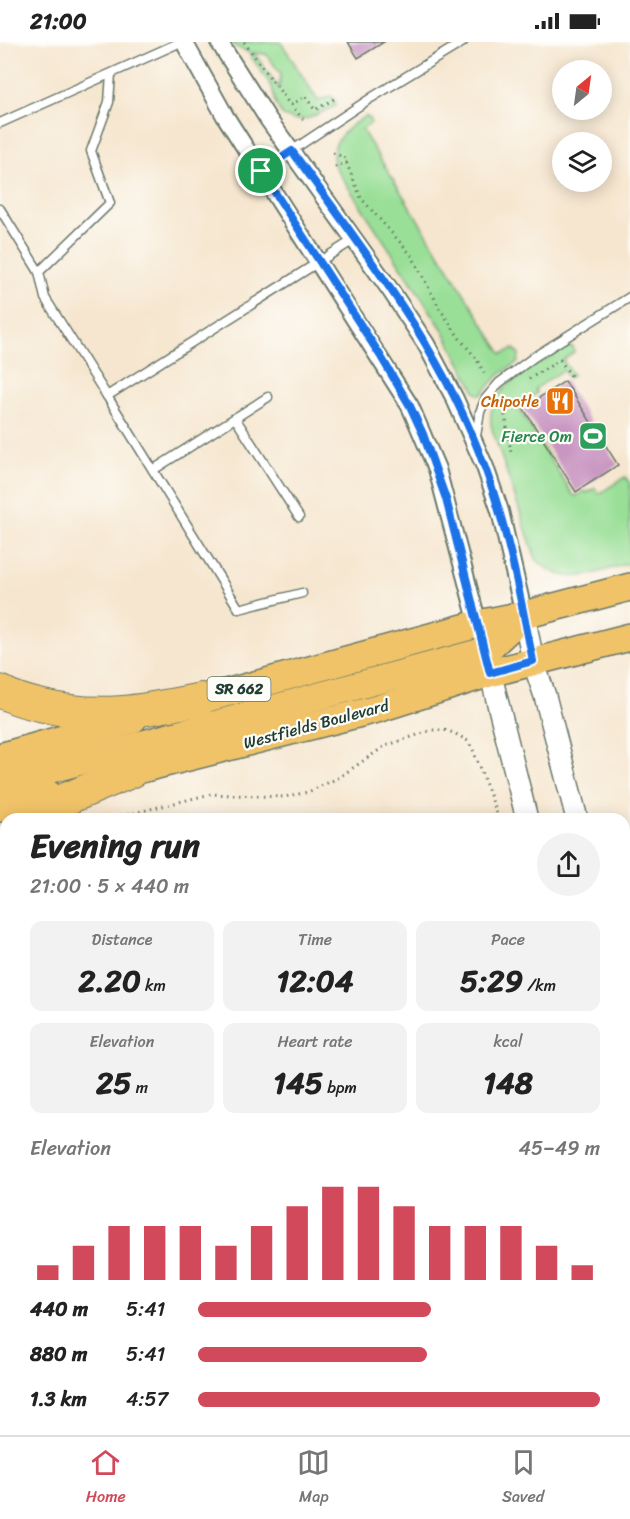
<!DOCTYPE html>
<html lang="en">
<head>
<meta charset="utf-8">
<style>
	:root { --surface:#fff; --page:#f2f2f2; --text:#222; --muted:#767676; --line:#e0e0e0; --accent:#d1495b }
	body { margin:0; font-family:Sriracha,sans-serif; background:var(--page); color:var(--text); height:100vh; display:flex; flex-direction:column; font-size:22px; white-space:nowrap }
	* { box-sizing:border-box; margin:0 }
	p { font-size:20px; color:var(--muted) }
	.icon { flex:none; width:33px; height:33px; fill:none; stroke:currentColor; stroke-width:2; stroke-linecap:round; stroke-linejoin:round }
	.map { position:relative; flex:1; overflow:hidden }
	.drawer { position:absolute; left:0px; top:771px; width:630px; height:622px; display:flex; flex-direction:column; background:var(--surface); border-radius:18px 18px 0 0; box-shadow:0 3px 15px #0003 }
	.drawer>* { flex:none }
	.needle { width:39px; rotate:29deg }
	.tools { position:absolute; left:552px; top:18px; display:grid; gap:12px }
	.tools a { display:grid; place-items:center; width:60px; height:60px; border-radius:50%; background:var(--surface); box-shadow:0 3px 15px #0003; font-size:30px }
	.pin { position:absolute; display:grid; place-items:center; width:51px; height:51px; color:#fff; margin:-26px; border:3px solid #fff; border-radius:50%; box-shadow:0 2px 6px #0007 }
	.round { display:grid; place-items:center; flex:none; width:63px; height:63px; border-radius:32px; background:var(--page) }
	.head { display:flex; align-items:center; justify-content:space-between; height:102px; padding:0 30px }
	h1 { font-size:33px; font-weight:700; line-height:45px }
	.metrics { display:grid; grid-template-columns:repeat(3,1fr); gap:9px; height:102px; padding:6px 30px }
	.metrics div { display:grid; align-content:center; border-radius:12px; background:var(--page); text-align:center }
	.metrics b { font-size:30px; font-weight:700 }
	.metrics small { font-size:16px; font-weight:400 }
	.metrics p { font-size:16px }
	.chart { height:168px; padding:12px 30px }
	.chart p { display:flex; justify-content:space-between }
	.chart svg { width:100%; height:108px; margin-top:6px; stroke:var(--accent); stroke-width:6 }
	ul { padding:0 30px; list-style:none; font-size:20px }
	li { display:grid; grid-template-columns:96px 72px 1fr; align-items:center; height:45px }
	li i { height:15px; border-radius:8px; background:var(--accent) }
	.status { display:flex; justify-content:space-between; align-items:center; height:42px; padding:0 30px; background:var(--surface); direction:ltr }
	.status svg { height:16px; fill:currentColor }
	.tabs { display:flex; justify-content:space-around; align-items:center; height:84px; border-top:2px solid var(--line); background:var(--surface); font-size:16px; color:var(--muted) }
	.tabs a { display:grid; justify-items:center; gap:3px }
	.tabs .selected { color:var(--accent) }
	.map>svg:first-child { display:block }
	.green { fill:#9adf97; stroke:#5c8e66; stroke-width:1.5; fill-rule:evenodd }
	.building { fill:#c996c2 }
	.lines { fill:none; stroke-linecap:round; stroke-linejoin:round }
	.service-casing { stroke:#6a786a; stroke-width:11 }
	.minor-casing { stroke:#6a786a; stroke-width:20 }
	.tertiary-casing { stroke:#6a786a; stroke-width:24 }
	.primary-casing { stroke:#6a786a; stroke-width:30 }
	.motorway-casing { stroke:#6a786a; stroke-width:34 }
	.path { stroke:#6a786a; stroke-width:3; stroke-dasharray:1.5 4.5; stroke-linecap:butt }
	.service { stroke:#fff; stroke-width:8 }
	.minor { stroke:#fff; stroke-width:16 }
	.tertiary { stroke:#fff; stroke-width:21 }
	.primary { stroke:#f0c369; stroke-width:27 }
	.motorway { stroke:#f0c369; stroke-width:32 }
	.route-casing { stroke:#fff; stroke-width:12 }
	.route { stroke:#1a73e8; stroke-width:8 }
	.labels { text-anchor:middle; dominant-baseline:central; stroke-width:4.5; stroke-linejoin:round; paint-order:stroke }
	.shield { fill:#fdfcf7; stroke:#62766e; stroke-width:1.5 }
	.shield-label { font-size:15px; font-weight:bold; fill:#1f3d34 }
	.food-label { font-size:16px; fill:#c56008; stroke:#fdfcf7; text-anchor:end }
	.leisure-label { font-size:16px; fill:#27864d; stroke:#fdfcf7; text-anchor:end }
	.street-label { font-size:16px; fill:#1f3d34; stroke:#fdfcf7 }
</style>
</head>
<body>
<div class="status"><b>21:00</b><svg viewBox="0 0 49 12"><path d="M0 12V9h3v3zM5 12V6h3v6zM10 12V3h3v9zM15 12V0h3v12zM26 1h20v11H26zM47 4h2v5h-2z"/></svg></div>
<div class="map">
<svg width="630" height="1393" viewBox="0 0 630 1393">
	<rect width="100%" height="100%" fill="#fdfcf7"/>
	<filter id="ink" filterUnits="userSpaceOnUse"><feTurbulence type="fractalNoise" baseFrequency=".0167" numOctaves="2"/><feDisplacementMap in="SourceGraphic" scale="12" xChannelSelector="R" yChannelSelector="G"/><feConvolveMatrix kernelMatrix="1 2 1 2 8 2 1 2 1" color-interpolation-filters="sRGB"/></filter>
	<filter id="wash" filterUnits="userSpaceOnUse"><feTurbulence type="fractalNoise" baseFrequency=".008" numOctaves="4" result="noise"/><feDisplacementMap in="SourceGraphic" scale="24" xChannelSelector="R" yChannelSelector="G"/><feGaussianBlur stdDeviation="1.35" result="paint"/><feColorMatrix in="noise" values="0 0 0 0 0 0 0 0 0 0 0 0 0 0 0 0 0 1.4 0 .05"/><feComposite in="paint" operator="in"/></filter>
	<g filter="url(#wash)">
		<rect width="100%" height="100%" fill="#f6e6cf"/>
		<!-- green -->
		<g class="green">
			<path d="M231 0H281L318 59 331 54 335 59V64L307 77 294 78 283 74 276 63 272 45 248 10 234 4ZM254 11 266 12 281 32 279 46Z"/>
			<path d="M366 74 369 76 371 81 362 88 502 312 514 307 519 312 518 320 499 333 481 353 476 351 443 288 335 125C327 101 347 85 366 74Z"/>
			<path d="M568 304 573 305 574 310 563 318 573 333 568 336 563 328 535 347 537 351 517 364 573 453 576 454 585 449 587 451 595 446 599 452 625 435 630 441V521C595 530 565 548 536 517L492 387C481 345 538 323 568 304Z"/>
		</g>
		<g id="blocks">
			<!-- building -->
			<g class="building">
				<polygon points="348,0 384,0 358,16"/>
				<polygon points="565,339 618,423 576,450 523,366"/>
			</g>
		</g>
	</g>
	<g filter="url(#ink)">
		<use href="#blocks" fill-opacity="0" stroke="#6a786a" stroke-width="1.5"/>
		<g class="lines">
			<!-- service casing -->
			<g class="service-casing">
				<g id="service">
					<polyline points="0,81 181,0"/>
					<polyline points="261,129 371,56 463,0"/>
					<polyline points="0,167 39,230"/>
					<polyline points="107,354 45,256 39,230 110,161 91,109 109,60 111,32"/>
					<polyline points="235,376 299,475"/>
					<polyline points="476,394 480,370 486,356 499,341 534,315 630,255"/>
					<polyline points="153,428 268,355"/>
					<polyline points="302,551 239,567 107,354 355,197"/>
					<polyline points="467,1388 477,1393"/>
					<polyline points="552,1388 567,1393"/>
				</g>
			</g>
			<!-- minor casing -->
			<g class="minor-casing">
				<g id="minor">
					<polyline points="184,0 225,74 410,364 437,427 478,582"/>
					<polyline points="219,0 268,77 391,249 426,302 455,357 485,425 500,469 524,573"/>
				</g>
			</g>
			<!-- tertiary casing -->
			<g class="tertiary-casing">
				<g id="tertiary">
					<polyline points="524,573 533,619 545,654 577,777"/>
					<polyline points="487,618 527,777"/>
					<polyline points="624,951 630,973"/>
					<polyline points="601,1393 603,1388"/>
				</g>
			</g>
			<!-- primary casing -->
			<g class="primary-casing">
				<g id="primary">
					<polyline points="182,663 478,582 524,573 630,545"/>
					<polyline points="0,715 133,677"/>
					<polyline points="114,734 377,667 490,631 630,595"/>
					<polyline points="0,741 485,609 524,573"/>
					<polyline points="0,766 48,752"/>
				</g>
			</g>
			<!-- motorway casing -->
			<g class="motorway-casing">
				<g id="motorway">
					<path d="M0 649C12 656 26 660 39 663 99 678 142 669 201 657"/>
					<polyline points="18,777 133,729"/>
				</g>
			</g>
			<!-- path -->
			<g class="path">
				<polyline points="244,0 288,60 304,78"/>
				<polyline points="291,63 305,54 315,68 334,57"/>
				<polyline points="333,111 344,115 361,156 412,214 440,267 460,297 476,316 486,335"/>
				<polyline points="335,125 347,120"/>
				<polyline points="529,337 560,318 571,334"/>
				<polyline points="503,361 511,410"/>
				<polyline points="503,362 508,353"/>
				<polyline points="110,777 211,752 284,755 308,750 338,736 385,704 432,688 444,688 454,691 468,699 473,708 499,777"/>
				<polyline points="0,819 6,817"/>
			</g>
			<!-- service -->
			<use href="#service" class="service"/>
			<!-- minor -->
			<use href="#minor" class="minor"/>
			<!-- tertiary -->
			<use href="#tertiary" class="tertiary"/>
			<!-- primary -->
			<use href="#primary" class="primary"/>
			<!-- motorway -->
			<use href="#motorway" class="motorway"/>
		</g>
	</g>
	<g class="lines" filter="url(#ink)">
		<!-- route casing -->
		<g class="route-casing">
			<path id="route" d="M292 109C364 209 443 308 485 426 508 488 520 554 533 619L490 631 446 457 423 392 410 364 380 313 261 129Z"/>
		</g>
		<!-- route -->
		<use href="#route" class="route"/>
	</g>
	<!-- icons -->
	<defs>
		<g id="restaurant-square" transform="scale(1.5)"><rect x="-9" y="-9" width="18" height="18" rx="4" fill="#e8710a" stroke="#fdfcf7"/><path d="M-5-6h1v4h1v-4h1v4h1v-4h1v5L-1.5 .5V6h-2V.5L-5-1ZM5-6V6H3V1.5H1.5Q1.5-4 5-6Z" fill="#fff"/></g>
		<g id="stadium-square" transform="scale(1.5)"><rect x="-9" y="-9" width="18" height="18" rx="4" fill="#2e9e5b" stroke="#fdfcf7"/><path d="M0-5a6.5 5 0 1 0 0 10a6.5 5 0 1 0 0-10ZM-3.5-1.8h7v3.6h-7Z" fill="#fff"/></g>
	</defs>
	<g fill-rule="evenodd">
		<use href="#restaurant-square" x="560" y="359"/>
		<use href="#stadium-square" x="593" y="394"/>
	</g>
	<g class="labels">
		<!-- shield labels -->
		<rect class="shield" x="207.5" y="635" width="63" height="24" rx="4.5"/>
		<g class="shield-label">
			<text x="239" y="647">SR 662</text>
		</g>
		<!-- food labels -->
		<g class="food-label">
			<text x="539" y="359">Chipotle</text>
		</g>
		<!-- leisure labels -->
		<g class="leisure-label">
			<text x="572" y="394">Fierce Om</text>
		</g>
		<!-- street labels -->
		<g class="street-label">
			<text transform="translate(316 682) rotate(-15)">Westfields Boulevard</text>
		</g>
	</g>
</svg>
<div class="tools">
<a><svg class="needle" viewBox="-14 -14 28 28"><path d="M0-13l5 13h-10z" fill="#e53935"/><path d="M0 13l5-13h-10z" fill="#767676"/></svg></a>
<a><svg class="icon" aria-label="layers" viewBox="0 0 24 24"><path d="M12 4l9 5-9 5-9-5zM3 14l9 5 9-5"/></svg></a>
</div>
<div class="pin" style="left:261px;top:129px;background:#1e9e55"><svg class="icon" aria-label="arrive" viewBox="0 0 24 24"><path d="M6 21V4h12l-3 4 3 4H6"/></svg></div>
<section class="drawer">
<div class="head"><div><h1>Evening run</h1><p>21:00 · 5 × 440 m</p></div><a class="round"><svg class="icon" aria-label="share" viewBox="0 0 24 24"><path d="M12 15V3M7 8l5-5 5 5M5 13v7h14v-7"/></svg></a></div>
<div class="metrics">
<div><p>Distance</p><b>2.20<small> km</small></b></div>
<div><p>Time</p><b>12:04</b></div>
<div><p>Pace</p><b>5:29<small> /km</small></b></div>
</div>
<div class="metrics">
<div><p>Elevation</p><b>25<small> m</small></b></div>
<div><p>Heart rate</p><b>145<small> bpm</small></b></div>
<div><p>kcal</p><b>148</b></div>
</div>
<div class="chart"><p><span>Elevation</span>45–49 m</p>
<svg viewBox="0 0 160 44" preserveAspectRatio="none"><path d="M5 44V38M15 44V30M25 44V22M35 44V22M45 44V22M55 44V30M65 44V22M75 44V14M85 44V6M95 44V6M105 44V14M115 44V22M125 44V22M135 44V22M145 44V30M155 44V38"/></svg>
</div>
<ul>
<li><b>440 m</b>5:41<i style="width:58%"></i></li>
<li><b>880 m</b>5:41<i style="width:57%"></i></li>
<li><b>1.3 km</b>4:57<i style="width:100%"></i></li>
</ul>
</section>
</div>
<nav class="tabs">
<a class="selected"><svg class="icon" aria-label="home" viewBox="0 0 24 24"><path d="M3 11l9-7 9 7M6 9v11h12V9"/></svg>Home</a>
<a><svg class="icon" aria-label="map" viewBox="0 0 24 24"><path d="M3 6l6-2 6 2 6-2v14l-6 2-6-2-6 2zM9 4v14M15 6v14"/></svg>Map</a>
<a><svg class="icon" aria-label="saved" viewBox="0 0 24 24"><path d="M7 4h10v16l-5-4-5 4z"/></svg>Saved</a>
</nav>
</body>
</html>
